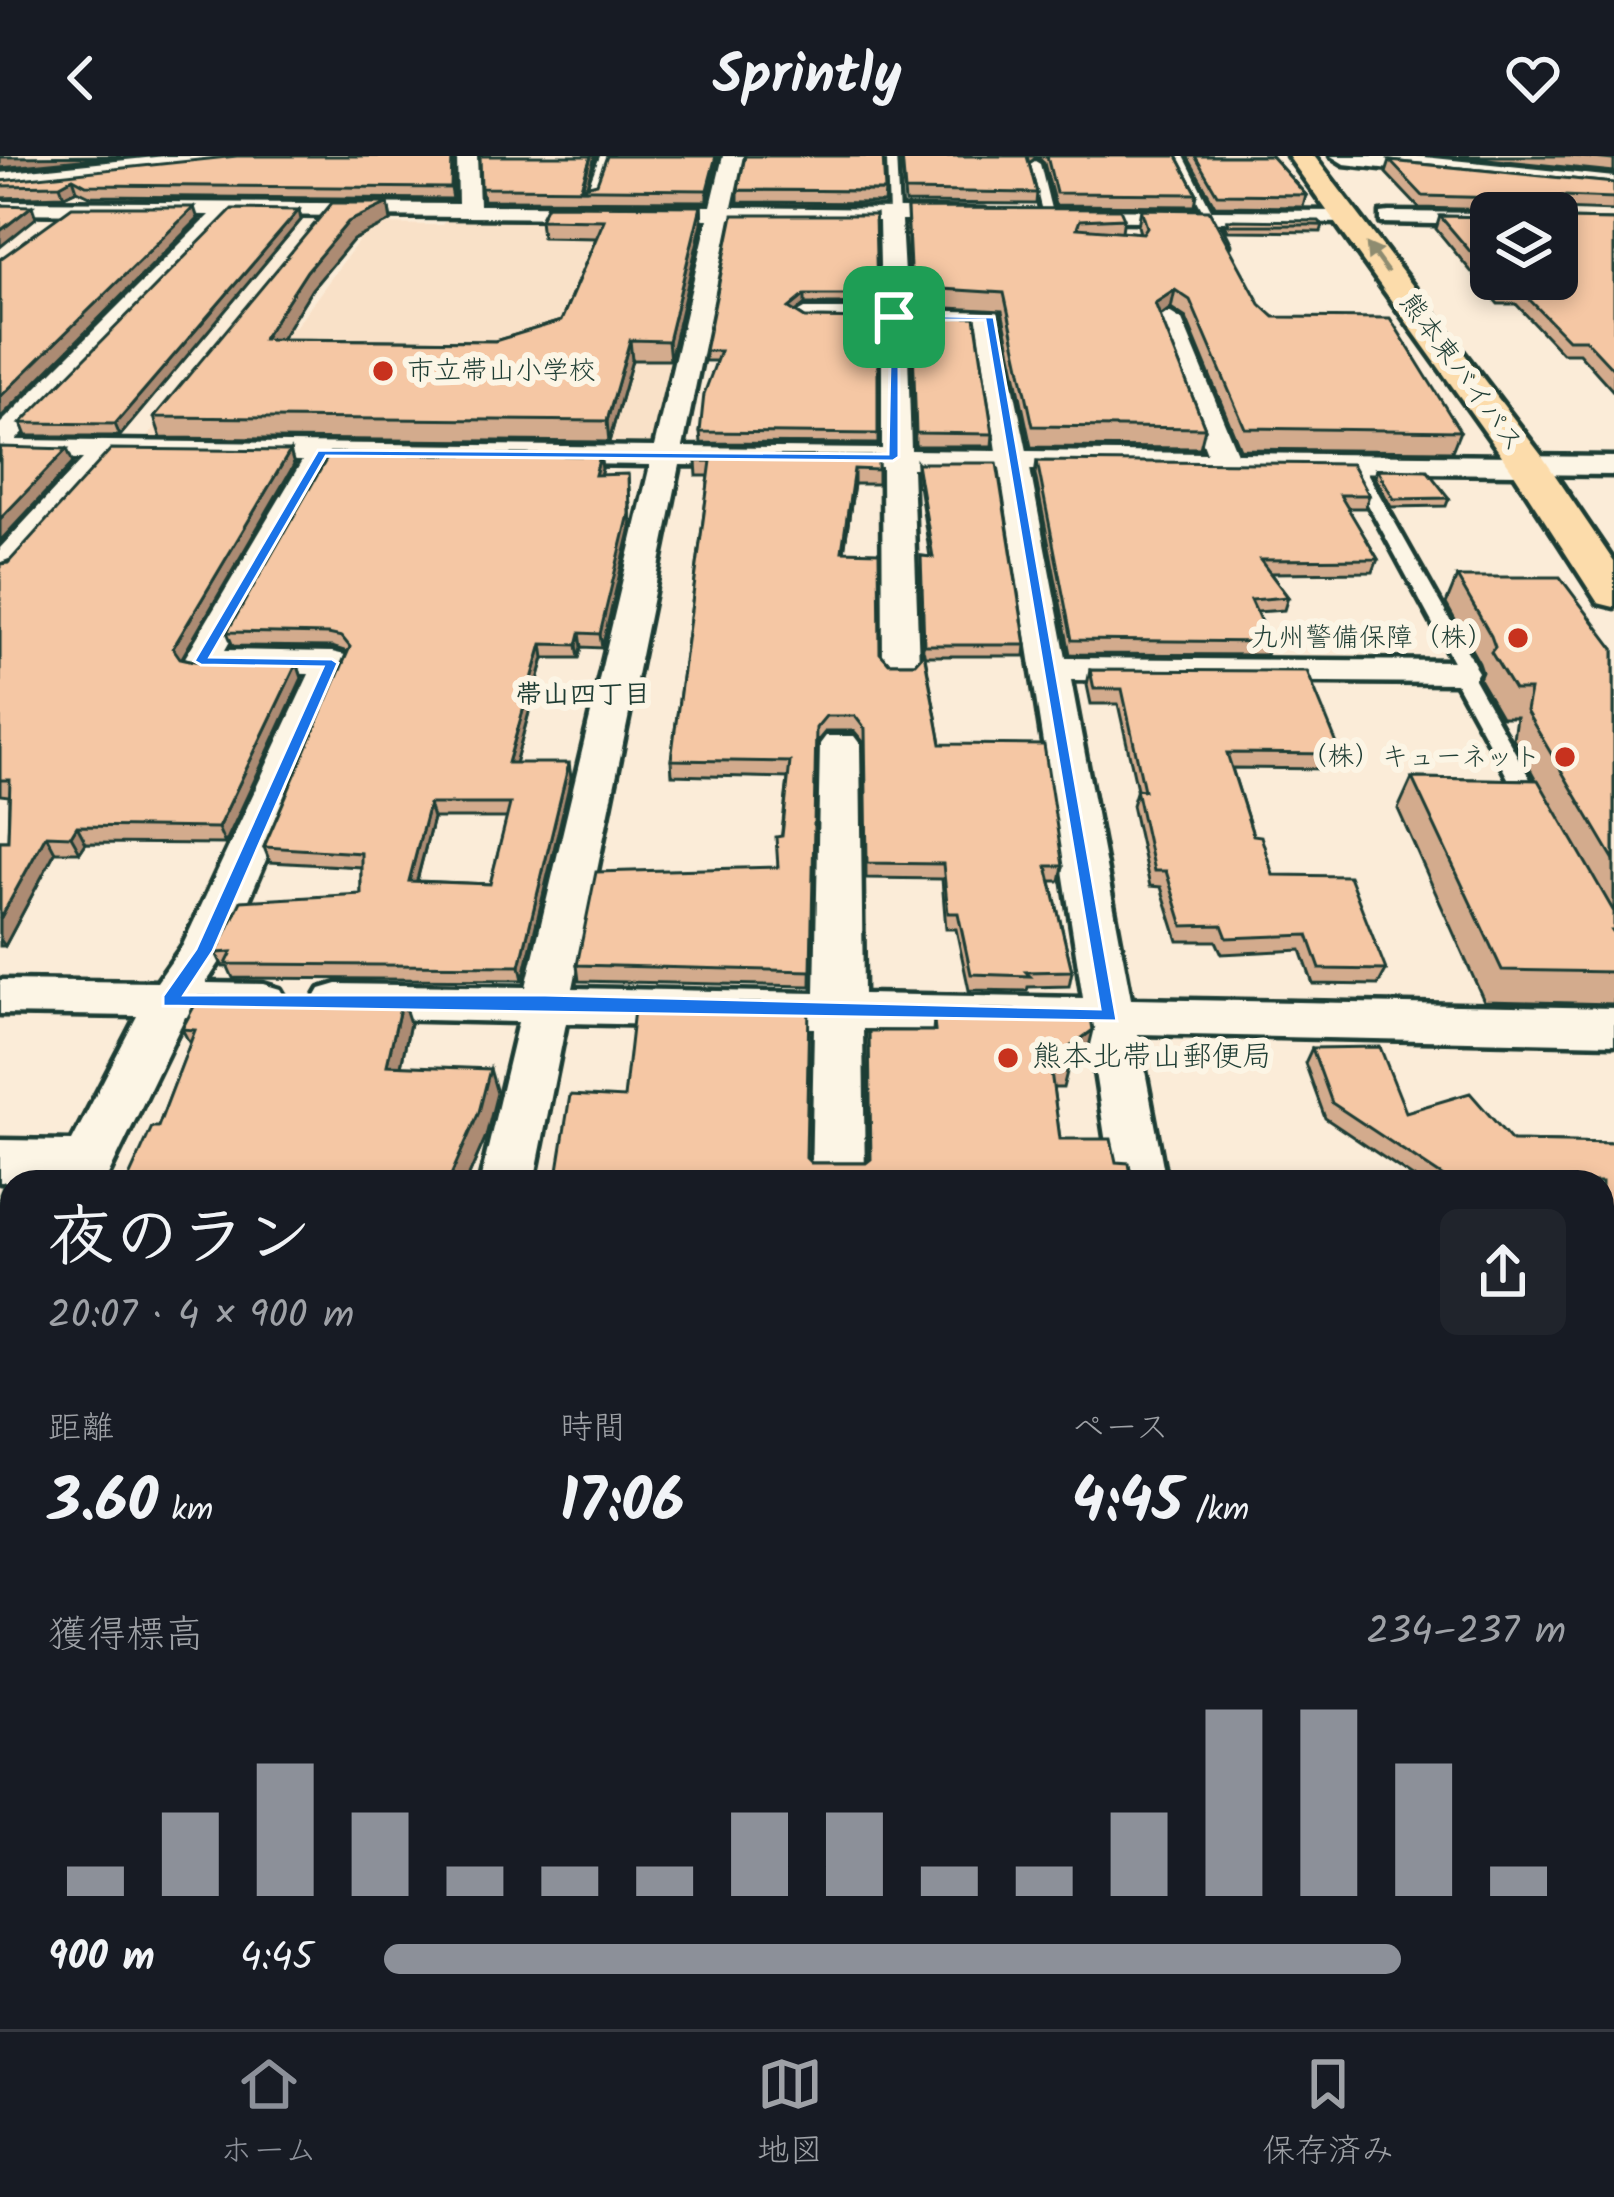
<!DOCTYPE html>
<html lang="ja">
<head>
<meta charset="utf-8">
<style>
	:root { --surface:#171b24; --page:#20242c; --text:#f1f3f6; --muted:#9ea1a6; --line:#363941; --accent:#8c9099 }
	body { margin:0; font-family:Kalam,"Klee One",sans-serif; background:var(--page); color:var(--text); height:100vh; display:flex; flex-direction:column; font-size:45px; white-space:nowrap }
	* { box-sizing:border-box; margin:0 }
	p { font-size:39px; color:var(--muted) }
	.icon { flex:none; width:66px; height:66px; fill:none; stroke:currentColor; stroke-width:2; stroke-linecap:round; stroke-linejoin:round }
	.map { position:relative; flex:1; overflow:hidden }
	.details { position:absolute; left:0px; top:1014px; width:1614px; height:861px; display:flex; flex-direction:column; background:var(--surface); border-radius:36px 36px 0 0; box-shadow:0 6px 18px #0003 }
	.details>* { flex:none }
	.fabs { position:absolute; left:1470px; top:36px; display:grid; gap:24px }
	.fabs a { display:grid; place-items:center; width:108px; height:108px; border-radius:18px; background:var(--surface); box-shadow:0 6px 18px #0003; font-size:60px }
	.pin { position:absolute; display:grid; place-items:center; width:102px; height:102px; color:#fff; margin:-51px; border-radius:24px; box-shadow:0 6px 18px #0006 }
	.round { display:grid; place-items:center; flex:none; width:126px; height:126px; border-radius:18px; background:var(--page) }
	.head { display:flex; align-items:center; justify-content:space-between; height:204px; padding:0 48px }
	h1 { font-size:66px; font-weight:700; line-height:90px }
	.metrics { display:grid; grid-template-columns:repeat(3,1fr); gap:18px; height:204px; padding:12px 48px }
	.metrics div { display:grid; align-content:center }
	.metrics b { font-size:60px; font-weight:700 }
	.metrics small { font-size:33px; font-weight:400 }
	.metrics p { font-size:33px }
	.chart { height:336px; padding:24px 48px }
	.chart p { display:flex; justify-content:space-between }
	.chart svg { width:100%; height:216px; margin-top:12px; stroke:var(--accent); stroke-width:6 }
	ul { padding:0 48px; list-style:none; font-size:39px }
	li { display:grid; grid-template-columns:192px 144px 1fr; align-items:center; height:90px }
	li i { height:30px; border-radius:15px; background:var(--accent) }
	header { display:flex; justify-content:space-between; align-items:center; height:156px; padding:0 48px; background:var(--surface); font-size:54px; font-weight:700 }
	.tabs { display:flex; justify-content:space-around; align-items:center; height:168px; border-top:3px solid var(--line); background:var(--surface); font-size:33px; color:var(--muted) }
	.tabs a { display:grid; justify-items:center; gap:6px }
	.tabs .active { color:var(--accent) }
	.map>svg:first-child { display:block }
	.built { fill:#f9e1c8 }
	.lines { fill:none; stroke-linecap:round; stroke-linejoin:round }
	.lane-casing { stroke:#1f3d34; stroke-width:9 }
	.street-casing { stroke:#1f3d34; stroke-width:9 }
	.secondary-casing { stroke:#1f3d34; stroke-width:9 }
	.highway-casing { stroke:#1f3d34; stroke-width:9 }
	.lane { fill:#fcf5e5; fill-rule:evenodd }
	.street { fill:#fcf5e5; fill-rule:evenodd }
	.secondary { fill:#fcf5e5; fill-rule:evenodd }
	.highway { fill:#fcdcab; fill-rule:evenodd }
	.wall { fill:#d3ab8d; stroke:#1f3d34; stroke-width:3; fill-rule:evenodd }
	.shaded-wall { fill:#ac8b73; stroke:#1f3d34; stroke-width:3 }
	.building { fill:#f5c7a4; stroke:#1f3d34; stroke-width:3; fill-rule:evenodd }
	.oneway { fill:#8e8c70 }
	.route { fill:#1a73e8; stroke:#fff; stroke-width:3; fill-rule:evenodd }
	.poi-dot { fill:#c8321e; stroke:#fcf5e5; stroke-width:4.5 }
	.labels { text-anchor:middle; dominant-baseline:central; stroke-width:12; stroke-linejoin:round; paint-order:stroke }
	.far-poi-label { font-size:27px; fill:#1f3d34; stroke:#fcf5e5; text-anchor:end }
	.far-street-label { font-size:27px; fill:#1f3d34; stroke:#fcf5e5 }
	.far-neighbourhood-label { font-size:27px; font-weight:bold; fill:#1f3d34; stroke:#fcf5e5 }
	.poi-label { font-size:30px; fill:#1f3d34; stroke:#fcf5e5; text-anchor:start }
</style>
</head>
<body>
<header><svg class="icon" aria-label="back" viewBox="0 0 24 24"><path d="M15 5l-7 7 7 7"/></svg>Sprintly<svg class="icon" aria-label="heart" viewBox="0 0 24 24"><path d="M12 20l-8-8c-3-5 5-10 8-4 3-6 11-1 8 4z"/></svg></header>
<div class="map">
<svg width="1614" height="1873" viewBox="0 0 1614 1873">
	<rect width="100%" height="100%" fill="#fbecd8"/>
	<filter id="ink" filterUnits="userSpaceOnUse"><feTurbulence type="fractalNoise" baseFrequency=".00833" numOctaves="2"/><feDisplacementMap in="SourceGraphic" scale="24" xChannelSelector="R" yChannelSelector="G"/><feConvolveMatrix kernelMatrix="1 2 1 2 8 2 1 2 1" color-interpolation-filters="sRGB"/></filter>
	<g filter="url(#ink)">
		<!-- built -->
		<polygon class="built" points="450,58 711,58 652,295 140,290 240,170 295,171 371,68 442,69"/>
		<g class="lines">
			<!-- lane casing -->
			<g class="lane-casing">
				<g id="lane">
					<polygon points="600,0 610,0 594,37 585,39"/>
					<polygon points="847,0 896,0 899,60 889,58 887,5 851,4"/>
					<polygon points="1174,0 1184,0 1229,89 1219,86"/>
					<polygon points="1035,5 1040,8 1053,61 1043,59 1030,8"/>
					<polygon points="1353,301 1361,306 1475,509 1470,516 1547,653 1544,658 1536,660 1525,653 1450,516 1455,509 1345,306"/>
				</g>
			</g>
			<!-- street casing -->
			<g class="street-casing">
				<g id="street">
					<path d="M457 0H477L479 49 711 50 723 0H743L732 51 985 54 988 59 977 65H901L906 154 998 156 1027 295 1207 297 1156 164 1169 156 1182 164 1237 297 1614 301V319L1030 313 1066 502 1460 505 1473 508 1478 516 1473 524 1460 527 1071 524 1131 843 1614 852V888L1138 878 1166 1026H1112L1089 877 863 873 865 1026H811L814 872 566 867 534 1026H480L518 866 337 862 320 857 313 845 320 833 337 828 526 831 650 309 331 305 225 494 332 496 345 499 350 507 227 795 206 827 263 828 280 833 287 845 280 857 263 862 185 861 105 1026H0V984L72 985 137 860 0 858V824L157 826 183 789 309 518 201 516 188 513 183 505 302 305 115 303 12 419 0 422V392L83 303 0 302V268L209 59 0 57V45L458 48ZM233 59 708 63 654 291 16 284ZM730 63 879 65 881 153H805L793 160 805 167 882 168V293L683 291ZM907 168H978L997 295 911 294ZM680 309 882 311 883 510 888 518H914L919 510 912 312H1000L1083 842 863 838 860 588 854 580H826L820 588 815 837 573 832Z"/>
					<polygon points="1057,53 1347,55 1358,61 1347,67 1049,64 1046,59"/>
					<polygon points="1389,56 1491,57 1493,57 1491,69 1381,67 1381,57"/>
					<polygon points="12,1138 12,1211 0,1216 0,1143"/>
					<polygon points="1602,1148 1614,1152 1614,1207 1602,1203"/>
					<polygon points="1602,1303 1614,1308 1614,1399 1602,1394"/>
					<polygon points="294,1863 376,1863 374,1873 292,1873"/>
					<rect x="788" y="1863" width="82" height="10"/>
					<polygon points="1242,1863 1324,1863 1326,1873 1244,1873"/>
				</g>
			</g>
			<!-- secondary casing -->
			<g class="secondary-casing">
				<g id="secondary">
					<polygon points="165,0 251,0 238,8 0,33 0,17"/>
					<polygon points="1331,0 1415,0 1614,21 1614,37 1344,8"/>
				</g>
			</g>
			<!-- highway casing -->
			<g class="highway-casing">
				<polygon id="highway" points="1288,0 1314,0 1542,300 1614,406 1614,451 1598,447 1510,311"/>
			</g>
			<!-- lane -->
			<use href="#lane" class="lane"/>
			<!-- street -->
			<use href="#street" class="street"/>
			<!-- secondary -->
			<use href="#secondary" class="secondary"/>
			<!-- highway -->
			<use href="#highway" class="highway"/>
		</g>
		<!-- wall -->
		<g class="wall">
			<polygon points="454,0 453,43 90,40 77,34 64,40 0,42 0,25"/>
			<polygon points="595,0 587,30 719,0 707,45 483,44 481,32"/>
			<polygon points="901,0 1177,0 1197,38 1195,50 1055,49 1044,7 1037,1 1029,7 1037,37 1036,48 905,47"/>
			<polygon points="1187,0 1271,0 1306,39 1303,51 1215,50"/>
			<polygon points="1458,0 1614,0 1614,16"/>
			<polygon points="1390,5 1614,27 1614,55 1559,53 1557,58 1562,63 1614,64 1614,236 1579,197 1562,197 1516,148 1498,148 1436,73 1440,60 1491,61 1491,123 1557,123 1496,54 1419,52 1386,17"/>
			<polygon points="738,34 885,35 884,47 738,46"/>
			<polygon points="388,47 391,65 353,84 312,133 281,183 495,185 561,165 596,82 542,81 540,63 701,50 702,67 670,204 632,204 609,286 161,282 154,261"/>
			<polygon points="907,52 1124,62 1122,75 1140,77 1138,70 1141,53 1274,161 1460,275 1452,295 1240,293 1186,162 1171,152 1160,160 1205,272 1200,292 1031,291 1002,155 910,150"/>
			<polygon points="299,54 301,64 120,280 26,280 21,267"/>
			<polygon points="875,59 876,148 805,148 796,156 805,162 878,163 878,288 701,287 700,276 716,205 705,205 705,195"/>
			<polygon points="1227,64 1323,69 1321,76 1228,75 1226,71"/>
			<polygon points="912,161 993,278 992,290 915,290"/>
			<polygon points="290,295 294,309 182,502 194,505 297,507 302,522 225,688 86,687 80,696 55,696 5,790 0,790 0,685 8,685 9,640 0,639 0,408"/>
			<path d="M600 300 602 313 600 319 629 331 631 371 602 492 582 491 579 502H544L515 607 571 622 523 824 233 822 228 811H223L216 797 361 738V711L270 706 264 691 347 496 332 491 233 490 227 476ZM433 662H507L490 728 417 725Z"/>
			<polygon points="878,301 878,328 854,328 844,395 880,497 889,507 915,507 923,498 921,400 930,401 917,316 917,307 1026,489 1025,500 925,500 941,588 1063,710 1060,725 1051,725 1072,815 1069,830 1028,831 1027,835 969,834 956,773 946,773 942,723 866,722 865,588 854,575 826,575 815,588 811,830 579,825 577,809 778,711 788,622 672,619 671,604 709,320 697,320 696,305"/>
			<polygon points="1037,305 1369,339 1365,352 1347,352 1378,403 1373,416 1270,417 1288,441 1284,454 1256,456 1270,486 1266,499 1070,498 1035,318"/>
			<polygon points="1377,313 1449,342 1446,350 1391,351 1375,321"/>
			<polygon points="1457,421 1614,493 1614,848 1484,845 1398,653 1412,622 1536,624 1513,582 1516,561 1501,561 1479,523 1482,516 1479,507 1446,448"/>
			<polygon points="1090,514 1341,598 1335,613 1232,612 1253,679 1273,719 1386,814 1378,829 1313,828 1301,794 1222,798 1216,785 1178,785 1161,731 1150,730 1132,649 1137,633 1118,548 1091,548 1087,529"/>
			<polygon points="950,853 1087,899 1068,912 1063,932 1053,932 1060,983 1116,1006 1132,1026 561,1026 558,1014 807,1003 811,1007 866,1007 869,1004 869,875 933,875 934,864 949,864"/>
			<polygon points="410,867 401,910 497,937 486,980 466,1026 127,1026 158,971 190,888 182,873"/>
			<polygon points="1312,892 1406,956 1512,985 1614,987 1614,1103 1602,1103 1602,1026 1420,1026 1325,962 1305,907"/>
			<polygon points="1614,1217 1614,1278 1602,1253 1602,1222 1606,1218"/>
			<polygon points="1602,1768 1614,1768 1614,1873 1607,1873 1604,1862 1602,1862"/>
			<polygon points="1359,1863 1482,1863 1483,1866 1463,1870 1360,1867"/>
		</g>
		<!-- shaded-wall -->
		<g class="shaded-wall">
			<polygon points="121,0 0,12 0,1"/>
			<polygon points="452,0 454,0 453,43 451,32"/>
			<polygon points="591,0 595,0 586,33 582,33"/>
			<polygon points="716,0 719,0 707,45 707,34"/>
			<polygon points="73,22 77,34 64,40 60,29"/>
			<polygon points="388,47 391,65 353,84 312,133 269,203 263,183 307,115 348,66"/>
			<polygon points="32,50 36,62 0,91 0,75"/>
			<polygon points="701,50 702,67 670,204 668,185"/>
			<polygon points="194,51 198,63 0,262 0,241"/>
			<polygon points="299,54 301,64 120,280 115,268"/>
			<polygon points="1175,134 1171,152 1152,166 1155,147"/>
			<polygon points="805,139 805,148 789,162 789,152"/>
			<polygon points="630,184 632,204 609,286 607,265"/>
			<polygon points="67,293 73,307 0,385 0,363"/>
			<polygon points="290,295 294,309 179,507 173,492"/>
			<polygon points="600,300 602,313 597,332 595,319"/>
			<polygon points="854,313 854,328 842,410 842,395"/>
			<polygon points="628,318 631,371 602,492 600,478"/>
			<polygon points="580,477 582,491 579,502 577,489"/>
			<polygon points="542,488 544,502 511,622 508,607"/>
			<polygon points="297,507 302,522 225,688 218,672"/>
			<polygon points="569,607 571,622 523,824 520,810"/>
			<polygon points="429,648 433,662 413,739 409,725"/>
			<polygon points="77,670 86,687 80,696 71,680"/>
			<polygon points="46,679 55,696 5,790 0,783 0,763"/>
			<polygon points="402,843 410,867 396,933 387,909"/>
			<polygon points="1093,874 1087,899 1068,912 1067,893"/>
			<polygon points="490,913 497,937 486,980 466,1026 448,1026"/>
			<polygon points="4,1028 12,1038 12,1053 0,1089 0,1038"/>
			<polygon points="12,1758 12,1791 1,1788"/>
			<polygon points="186,1863 209,1863 207,1873 184,1873"/>
		</g>
		<!-- building -->
		<g class="building">
			<polygon points="237,0 452,0 451,32 86,29 73,22 60,29 0,30 0,25"/>
			<polygon points="480,0 591,0 581,31 597,27 607,0 716,0 707,34 481,32"/>
			<polygon points="745,0 883,0 885,35 738,34"/>
			<polygon points="902,0 1027,0 1037,37 905,35"/>
			<polygon points="1047,0 1177,0 1197,38 1056,37"/>
			<polygon points="1195,0 1271,0 1306,39 1217,38"/>
			<polygon points="1573,0 1614,0 1614,4"/>
			<polygon points="1390,5 1614,27 1614,42 1562,40 1557,58 1562,63 1614,64 1614,214 1585,183 1568,183 1521,135 1503,134 1493,123 1557,123 1557,57 1496,57 1501,42 1423,40"/>
			<polygon points="332,47 388,47 348,66 307,115 263,183 495,185 561,165 604,64 540,63 547,49 701,50 668,185 630,184 607,265 154,261"/>
			<polygon points="0,49 32,50 0,75"/>
			<polygon points="72,51 194,51 0,241 0,103"/>
			<polygon points="907,52 1120,53 1124,62 1080,64 1077,72 1143,77 1147,71 1141,53 1209,54 1260,148 1274,161 1390,162 1460,275 1245,272 1190,144 1175,134 1155,147 1205,272 1033,270 1004,137 911,131"/>
			<polygon points="232,53 299,54 115,268 21,267"/>
			<polygon points="733,59 875,59 877,139 805,139 789,152 805,162 878,163 878,278 700,276 704,238 720,195 705,195"/>
			<polygon points="1440,60 1491,61 1491,120"/>
			<polygon points="1227,64 1319,65 1323,69 1229,69"/>
			<polygon points="912,161 975,161 993,278 916,277"/>
			<polygon points="0,291 67,293 0,363"/>
			<polygon points="111,293 290,295 173,492 180,502 194,505 297,507 218,672 77,670 71,680 46,679 0,763 0,685 8,685 10,624 0,624 0,408 8,407"/>
			<path d="M330 297 600 300 595 319 628 318 629 358 600 478 580 477 577 489 542 488 508 607H569L520 810 226 808 232 796 216 797 241 745 361 738V697L264 691 350 491 342 481 328 478 227 476ZM429 648H510L490 728 409 725Z"/>
			<polygon points="697,300 878,301 878,314 854,313 842,395 879,396 880,497 889,507 915,507 924,497 941,588 1044,589 1063,710 1047,710 1072,815 1026,816 1030,820 971,818 958,757 948,757 943,708 867,707 865,573 855,560 826,560 816,572 811,815 577,809 596,716 778,711 776,681 782,680 790,606 671,604 711,305 696,305"/>
			<polygon points="1037,305 1352,308 1369,339 1340,339 1378,403 1260,404 1288,441 1251,444 1270,486 1072,484"/>
			<polygon points="917,307 997,307 1026,489 924,489 921,400 933,401"/>
			<polygon points="1377,313 1427,314 1449,342 1394,343"/>
			<polygon points="1457,421 1560,421 1614,493 1614,704 1526,555 1530,534 1514,534 1491,496 1495,491 1491,480"/>
			<polygon points="1090,514 1307,515 1341,598 1227,597 1253,679 1261,680 1273,719 1349,720 1386,814 1320,813 1308,779 1227,782 1222,769 1183,770 1166,715 1154,715 1136,633 1144,634 1122,533 1094,533"/>
			<polygon points="1412,622 1538,624 1614,756 1614,775 1612,775 1614,778 1614,816 1502,814"/>
			<polygon points="199,841 402,843 387,909 490,913 479,956 448,1026 127,1026 152,971 158,971 195,874 182,873"/>
			<polygon points="635,845 809,849 806,1002 811,1007 866,1007 871,1003 869,875 935,875 934,864 951,864 950,853 1084,856 1091,862 1093,874 1067,893 1069,908 1050,908 1060,983 1111,983 1116,1006 1129,1007 1132,1026 764,1026 765,1022 657,1018 655,1026 583,1026 585,1015 558,1014 570,939 624,942"/>
			<polygon points="1380,891 1406,956 1470,937 1512,985 1614,987 1614,1089 1602,1089 1602,1026 1515,1026 1514,1022 1510,1026 1451,1026 1332,947 1312,892"/>
			<polygon points="1204,1020 1360,1021 1361,1026 1205,1026"/>
			<polygon points="1614,1217 1614,1234 1606,1218"/>
			<polygon points="0,1259 12,1259 12,1758 1,1788 12,1788 12,1863 186,1863 184,1873 0,1873"/>
			<rect x="1602" y="1768" width="12" height="89"/>
			<polygon points="379,1863 783,1863 784,1872 790,1873 377,1873"/>
			<polygon points="887,1863 1193,1863 1194,1873 887,1873"/>
			<polygon points="1390,1863 1482,1863 1483,1866"/>
		</g>
		<!-- one-way arrows -->
		<defs><path id="oneway-solid" d="M-6-.8H1V-3.2L6.5 0L1 3.2V.8H-6Z" transform="scale(3)"/></defs>
		<use class="oneway" href="#oneway-solid" transform="translate(1377 102) rotate(-126)"/>
	</g>
	<!-- route -->
	<path class="route" d="M891 159 994 161 1117 865 163 850V840L196 793 323 511 201 509 194 505 318 294 888 298ZM899 164H985L1100 853 545 839H184L213 795 338 507 332 503 210 501 326 300 893 305 899 301Z"/>
	<!-- markers -->
	<g class="poi-dot">
		<circle cx="383" cy="215" r="12"/>
		<circle cx="1518" cy="482" r="12"/>
		<circle cx="1565" cy="601" r="12"/>
		<circle cx="1008" cy="902" r="12"/>
	</g>
	<g class="labels">
		<!-- far-poi labels -->
		<g class="far-poi-label">
			<text x="407" y="215" text-anchor="start">市立帯山小学校</text>
			<text x="1494" y="482">九州警備保障（株）</text>
			<text x="1541" y="601">（株）キューネット</text>
		</g>
		<!-- far-street labels -->
		<g class="far-street-label">
			<text transform="translate(1461 217) rotate(54)">熊本東バイパス</text>
		</g>
		<!-- far-neighbourhood labels -->
		<g class="far-neighbourhood-label">
			<text x="583" y="539">帯山四丁目</text>
		</g>
		<!-- poi labels -->
		<g class="poi-label">
			<text x="1032" y="902">熊本北帯山郵便局</text>
		</g>
	</g>
</svg>
<div class="fabs">
<a><svg class="icon" aria-label="layers" viewBox="0 0 24 24"><path d="M12 4l9 5-9 5-9-5zM3 14l9 5 9-5"/></svg></a>
</div>
<div class="pin" style="left:894px;top:161px;background:#1e9e55"><svg class="icon" aria-label="arrive" viewBox="0 0 24 24"><path d="M6 21V4h12l-3 4 3 4H6"/></svg></div>
<section class="details">
<div class="head"><div><h1>夜のラン</h1><p>20:07 · 4 × 900 m</p></div><a class="round"><svg class="icon" aria-label="share" viewBox="0 0 24 24"><path d="M12 15V3M7 8l5-5 5 5M5 13v7h14v-7"/></svg></a></div>
<div class="metrics">
<div><p>距離</p><b>3.60<small> km</small></b></div>
<div><p>時間</p><b>17:06</b></div>
<div><p>ペース</p><b>4:45<small> /km</small></b></div>
</div>
<div class="chart"><p><span>獲得標高</span>234–237 m</p>
<svg viewBox="0 0 160 44" preserveAspectRatio="none"><path d="M5 44V38M15 44V27M25 44V17M35 44V27M45 44V38M55 44V38M65 44V38M75 44V27M85 44V27M95 44V38M105 44V38M115 44V27M125 44V6M135 44V6M145 44V17M155 44V38"/></svg>
</div>
<ul>
<li><b>900 m</b>4:45<i style="width:86%"></i></li>
</ul>
</section>
</div>
<nav class="tabs">
<a class="active"><svg class="icon" aria-label="home" viewBox="0 0 24 24"><path d="M3 11l9-7 9 7M6 9v11h12V9"/></svg>ホーム</a>
<a><svg class="icon" aria-label="map" viewBox="0 0 24 24"><path d="M3 6l6-2 6 2 6-2v14l-6 2-6-2-6 2zM9 4v14M15 6v14"/></svg>地図</a>
<a><svg class="icon" aria-label="saved" viewBox="0 0 24 24"><path d="M7 4h10v16l-5-4-5 4z"/></svg>保存済み</a>
</nav>
</body>
</html>
